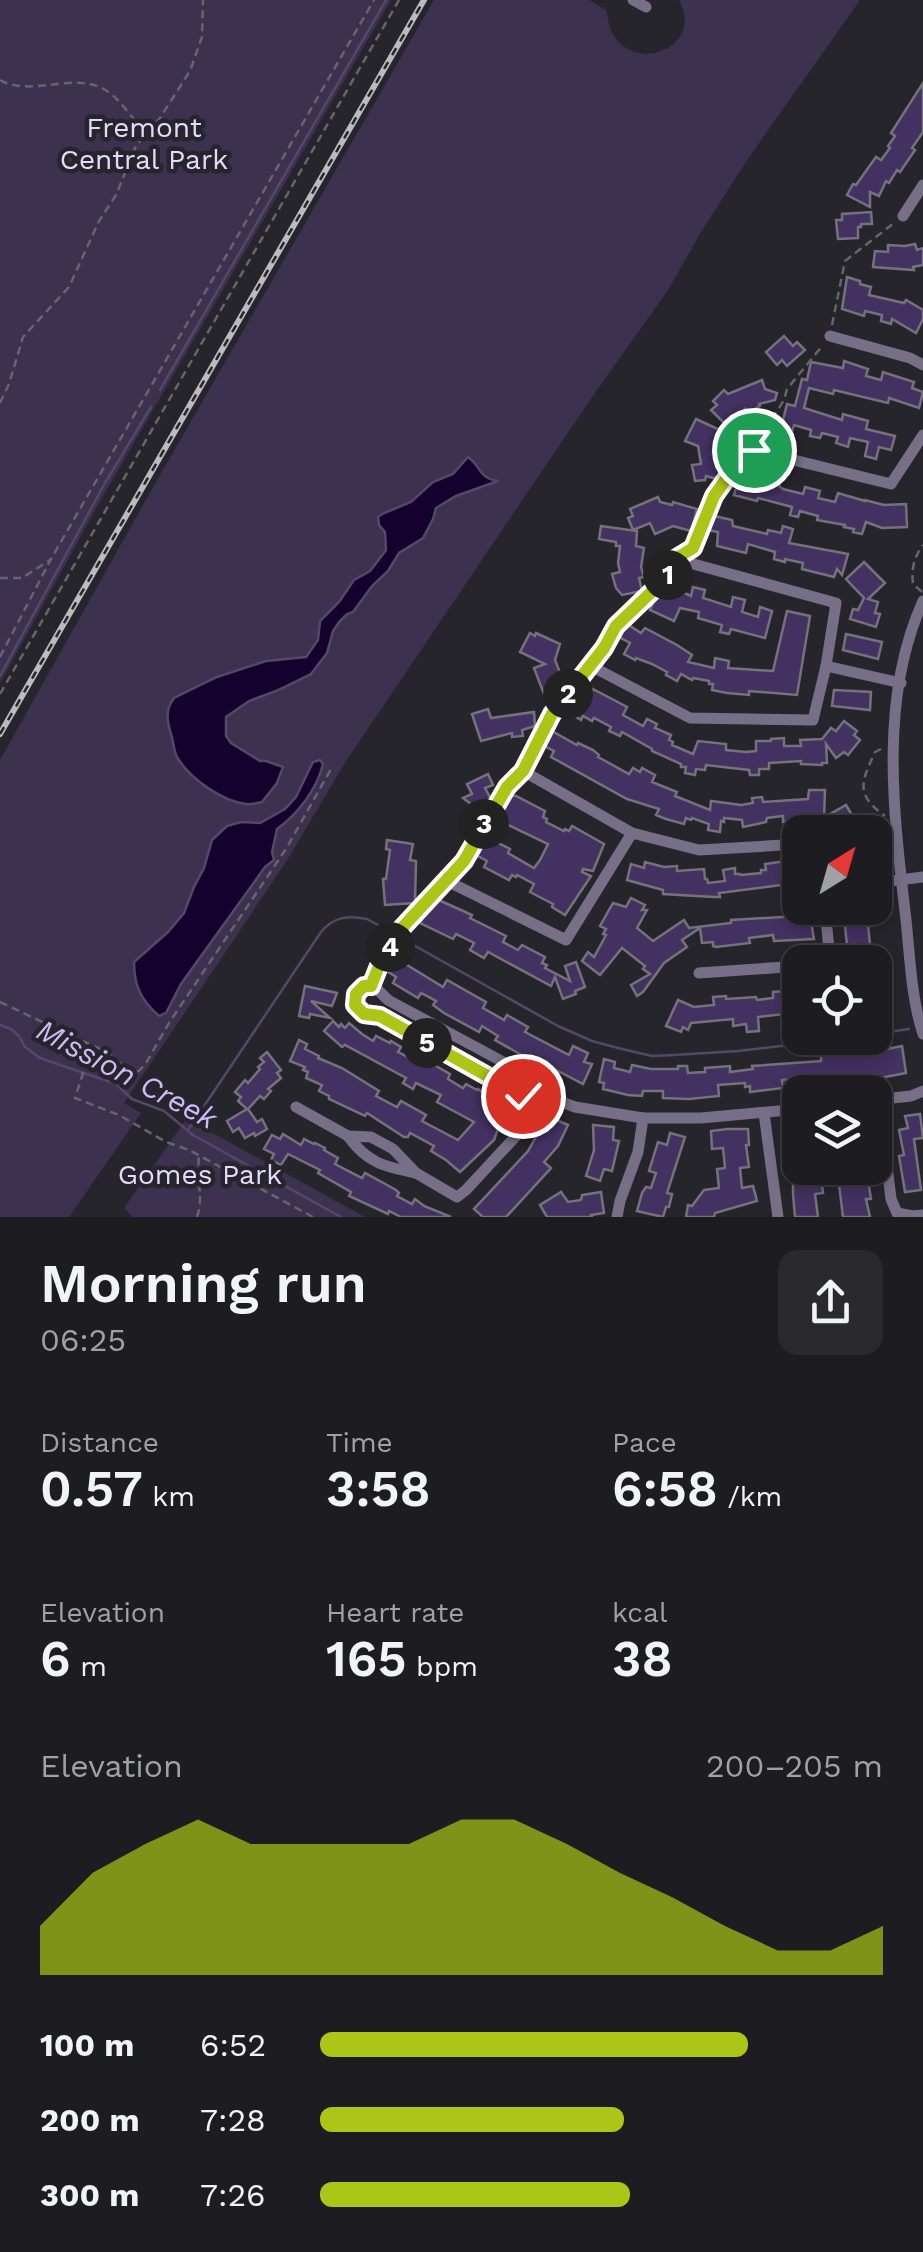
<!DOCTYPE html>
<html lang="en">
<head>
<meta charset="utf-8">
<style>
	:root { --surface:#1d1c21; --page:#2a292e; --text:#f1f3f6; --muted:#a0a1a5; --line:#3b3a3f; --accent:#abc616 }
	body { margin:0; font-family:"Work Sans",sans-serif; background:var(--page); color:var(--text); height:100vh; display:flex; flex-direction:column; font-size:38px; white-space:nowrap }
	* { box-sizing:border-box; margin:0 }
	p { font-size:32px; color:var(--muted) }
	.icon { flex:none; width:55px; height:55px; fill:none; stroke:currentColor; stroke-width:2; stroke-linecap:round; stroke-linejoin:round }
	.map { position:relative; height:1217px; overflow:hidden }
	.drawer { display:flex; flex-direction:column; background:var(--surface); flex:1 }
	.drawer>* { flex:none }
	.needle { width:65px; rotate:37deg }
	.controls { position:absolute; left:782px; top:815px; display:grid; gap:20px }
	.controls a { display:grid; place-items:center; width:110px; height:110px; border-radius:20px; background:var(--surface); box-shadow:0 5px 15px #0003,0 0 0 2px var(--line); font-size:50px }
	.pin { position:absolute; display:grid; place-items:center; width:85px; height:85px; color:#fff; margin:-42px; border:5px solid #fff; border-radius:50%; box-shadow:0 2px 10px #0007 }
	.km { position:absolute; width:50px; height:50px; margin:-25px; border-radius:50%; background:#222; color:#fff; font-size:28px; line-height:50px; text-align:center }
	.round { display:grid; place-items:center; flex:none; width:105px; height:105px; border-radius:20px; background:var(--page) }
	.head { display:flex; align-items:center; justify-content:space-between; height:170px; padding:0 40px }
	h1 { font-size:55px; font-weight:600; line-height:75px }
	.metrics { display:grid; grid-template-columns:repeat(3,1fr); gap:15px; height:170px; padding:10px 40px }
	.metrics div { display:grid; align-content:center }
	.metrics b { font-size:50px; font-weight:600 }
	.metrics small { font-size:28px; font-weight:400 }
	.metrics p { font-size:28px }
	.chart { height:280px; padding:20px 40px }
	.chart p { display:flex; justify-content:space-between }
	.chart svg { width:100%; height:180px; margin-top:10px; fill:var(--accent); opacity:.7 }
	ul { padding:0 40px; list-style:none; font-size:32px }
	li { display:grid; grid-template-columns:160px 120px 1fr; align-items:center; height:75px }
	li i { height:25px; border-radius:12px; background:var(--accent) }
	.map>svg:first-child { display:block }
	.green { fill:#3c3250 }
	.water { fill:#15012d; stroke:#554767; stroke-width:2.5 }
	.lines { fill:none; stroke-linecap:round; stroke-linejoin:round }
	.stream { stroke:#554767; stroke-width:2.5 }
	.building { fill:#433162; stroke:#74727a; stroke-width:2.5 }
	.path { stroke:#67656b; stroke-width:2.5; stroke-dasharray:8 5; stroke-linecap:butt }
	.minor { stroke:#776f87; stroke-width:11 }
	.rail-casing { stroke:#bbbabe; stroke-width:6 }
	.rail { stroke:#27252c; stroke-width:2.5; stroke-dasharray:8; stroke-linecap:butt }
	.route-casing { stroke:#fff; stroke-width:20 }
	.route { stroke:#abc616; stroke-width:12 }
	.labels { text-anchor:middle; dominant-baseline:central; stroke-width:9; stroke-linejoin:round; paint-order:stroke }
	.park-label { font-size:28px; fill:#e4dafb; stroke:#27252c }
	.water-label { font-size:30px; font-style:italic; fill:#ceb9f9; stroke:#27252c }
</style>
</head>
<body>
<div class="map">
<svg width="923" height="1217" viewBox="0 0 923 1217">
	<rect width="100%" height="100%" fill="#27252c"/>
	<!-- green -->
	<g class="green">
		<polygon points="0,0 391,0 99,503 0,683"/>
		<path d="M434 0H589L606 10C608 17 609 27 612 33 636 76 705 46 679 0H860L747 160 701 232 668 290 594 394 346 761 286 862 124 1103 141 1113 69 1217H0V760L156 482Z"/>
		<polygon points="187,1118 198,1125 365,1217 133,1217 124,1208"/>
	</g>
	<!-- water -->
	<g class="water">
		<path d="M468 457C482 467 478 478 498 481L456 496 436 508 433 519 423 538 399 553 388 571 372 586 353 612 347 614 339 622 333 631 327 653 311 674 276 691 249 701 226 717V736L231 743 260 761H266L283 767 277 783 262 802C256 803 251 805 246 804 222 801 190 779 177 757 173 749 174 742 171 734 167 721 165 710 174 698L217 677 266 661 306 657 318 640 320 621 339 602 354 580 370 571 386 550 385 532 379 525 378 517 382 514 411 502 433 482 453 474Z"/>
		<path d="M320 760 323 764C317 789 298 814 277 829L272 852 274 860 265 867 181 984 166 1013 159 1016C141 1000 134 986 134 962L168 932 184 913 194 887 204 868 212 840 227 826 241 822 260 823 285 809 296 797 313 762Z"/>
	</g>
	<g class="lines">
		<!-- stream -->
		<g class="stream">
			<polyline points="160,390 386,0"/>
			<polyline points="0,676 105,483 151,407"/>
			<polyline points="0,1025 11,1029 19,1036 25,1047 40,1058 116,1084 132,1099 164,1111 193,1135 341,1217"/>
			<polyline points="875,1034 909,1029"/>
			<path d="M188 1130 321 932C333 917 348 915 367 919L558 1026 592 1041 618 1048 652 1056 674 1055 738 1051 847 1038"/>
		</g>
	</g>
	<!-- building -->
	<g class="building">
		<polygon points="923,83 923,132 912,148 915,150 900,172 897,170 889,183 886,181 879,196 870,192 870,207 847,195 853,184 856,185 876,157 881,160 890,148 888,146 895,136 891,133"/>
		<polygon points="871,212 872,224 861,224 861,227 858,227 858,238 838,239 836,220 842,220 842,214"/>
		<polygon points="915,244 917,250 923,248 923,265 913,267 914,270 873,267 875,251 888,252 888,245 905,246"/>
		<polygon points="847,277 860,281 860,284 871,287 869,295 904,303 906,300 923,310 923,319 916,333 892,319 891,324 881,321 882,315 865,311 864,316 842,309"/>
		<polygon points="784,336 793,346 797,342 805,350 787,366 782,360 777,365 766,352"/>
		<polygon points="844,361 868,369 866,376 881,380 883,372 895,376 914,382 912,388 923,392 919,408 889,398 888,403 834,390 833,394 809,388 804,408 842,420 843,414 868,421 866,429 895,436 891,450 879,447 876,459 865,456 868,442 850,438 848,447 836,443 838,437 822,433 820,438 810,436 811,430 794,425 791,435 780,432 787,404 795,406 802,379 807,380 811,362 843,368"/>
		<polygon points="762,380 765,389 777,393 775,400 759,404 760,406 756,408 758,414 747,417 745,409 727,426 711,410 717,405 713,401 724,390 728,394"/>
		<polygon points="696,419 722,431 713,453 720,452 725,476 713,478 706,476 705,480 695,481 692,465 701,464 698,446 685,441"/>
		<polygon points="753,476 769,480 770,477 780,480 779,486 783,489 803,494 805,487 820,491 818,498 835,502 838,493 865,501 865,500 884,505 906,504 907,527 882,528 866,522 862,534 853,532 854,529 844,527 845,525 817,520 818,516 800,511 798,517 790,515 792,507 758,498 757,501 734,495 739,479 751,482"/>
		<polygon points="658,497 660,502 672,505 673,502 697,509 691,531 673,526 655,534 650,523 633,530 628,518 633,516 630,509"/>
		<polygon points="710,515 732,520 733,526 767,534 768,530 781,533 783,526 793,529 789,543 848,554 842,575 837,569 834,577 802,569 803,563 785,559 785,562 774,559 775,552 748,544 746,553 717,546 718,532 707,530"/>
		<polygon points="601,526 637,531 636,546 644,548 641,567 644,577 639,578 642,591 622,595 616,588 612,574 620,572 618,563 620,546 616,546 616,542 599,539"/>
		<polygon points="864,562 885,583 868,599 878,602 875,613 880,614 876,627 850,619 853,609 858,610 864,598 846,579"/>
		<polygon points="668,586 691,596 693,587 705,590 703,598 731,607 733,597 745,600 742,612 758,617 760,607 772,611 765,638 731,629 729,634 720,632 722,625 698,618 699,612 680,608 674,621 650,610 658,593 664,595"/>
		<polygon points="787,611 810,616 797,695 749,691 749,695 727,693 712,690 713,684 709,684 709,681 693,678 692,680 681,674 677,681 666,675 667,672 652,664 636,658 635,660 624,654 630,643 619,637 627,624 641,633 645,628 677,645 692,655 688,662 714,668 715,658 729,661 728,668 773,671"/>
		<polygon points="530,633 535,636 536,633 560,644 555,660 562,678 558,680 562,692 555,695 557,698 547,702 534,668 545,664 520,652"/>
		<polygon points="846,634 882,642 878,659 843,650"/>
		<polygon points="593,689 627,707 623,715 643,726 647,719 657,724 655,728 671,735 669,740 673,742 672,745 693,754 698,741 726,744 726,750 746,752 756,751 756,741 771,741 771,739 784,738 784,746 801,746 800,740 822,739 831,728 836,731 844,721 857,731 854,735 860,740 848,755 844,752 836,758 826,744 827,763 822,763 822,765 801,764 801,761 769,763 769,769 759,769 759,775 750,775 749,770 706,765 705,770 696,769 695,775 685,773 686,767 681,767 681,764 652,751 652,749 622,732 620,736 609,731 611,727 594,718 592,721 583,716 581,720 573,715 575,711 570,709 577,696 587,700"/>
		<polygon points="834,690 871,692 870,710 832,706"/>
		<polygon points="488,709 491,718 534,712 535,726 522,730 523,736 512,737 512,733 481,741 472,714"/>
		<polygon points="550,730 577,745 578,743 593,750 599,755 598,757 629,774 633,768 640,772 642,768 655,775 652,782 677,792 675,796 710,810 711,801 741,805 753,803 752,798 762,797 763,802 808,799 809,790 825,790 824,819 794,820 783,822 783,816 767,818 766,822 743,827 742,820 724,818 724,822 721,821 720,832 708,830 709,824 692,818 691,820 686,818 684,824 666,819 656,815 659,809 627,799 551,757 554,751 542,745"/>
		<polygon points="488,774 493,785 485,788 491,799 475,807 463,798 472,794 467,784"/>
		<polygon points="509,795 516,796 545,811 543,817 547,819 546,822 564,831 565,829 569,831 572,826 604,844 593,871 583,869 582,872 591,876 565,915 552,907 553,904 530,892 534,884 517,875 516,877 512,875 509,880 484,867 487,861 476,855 483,842 490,844 492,840 510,849 508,853 534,868 540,860 548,844 496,819"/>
		<polygon points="846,805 859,827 849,832 835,832 825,817"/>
		<polygon points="387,840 413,844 410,860 416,861 415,903 385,905 383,879 386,879 390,850 386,849"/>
		<polygon points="800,859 800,897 792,898 790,884 719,893 720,897 714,897 663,894 663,890 627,880 631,864 644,868 645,862 664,867 677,866 677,871 704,869 705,879 707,879 708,883 725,881 723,870 735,868 735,874 740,874 741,875 761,873 761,870 766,870 765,864"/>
		<polygon points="434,898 461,910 472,915 470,918 506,936 503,942 518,950 522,945 545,957 542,963 547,965 545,968 570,981 565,966 576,962 585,987 575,991 576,994 563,999 555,977 551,986 488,952 484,958 470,950 474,943 456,934 453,939 420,923"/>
		<polygon points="631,898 645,905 642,910 647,910 637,928 653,941 684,920 689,928 731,923 731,920 798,916 798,912 809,910 814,939 774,941 773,935 749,938 750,943 716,947 713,946 713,942 702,943 700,928 682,940 687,947 664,963 643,992 637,996 631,985 650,974 643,969 645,966 622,948 600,975 582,961 588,952 594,957 606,935 603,934 606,929 600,926 613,903 626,907"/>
		<polygon points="843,908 877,908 879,922 868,924 871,955 855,957 853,944 847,945"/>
		<polygon points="394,957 443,987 447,980 486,1002 483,1008 504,1020 507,1015 528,1027 525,1032 569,1055 573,1046 588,1053 584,1062 592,1064 583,1084 556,1070 555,1072 550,1071 495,1040 498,1036 482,1026 479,1032 444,1013 433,1005 436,1001 421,993 418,998 393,983 396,977 387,971"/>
		<polygon points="305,986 337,993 332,1006 311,1001 330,1018 310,1014 309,1018 299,1016"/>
		<polygon points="784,991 784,995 800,993 800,1009 786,1010 786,1014 758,1017 759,1031 747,1032 746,1024 733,1026 733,1019 691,1023 688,1030 683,1027 681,1032 666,1026 678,1000 694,1007 714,1005 713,997 726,996 726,999 756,997 757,1000 773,998 773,992"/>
		<polygon points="333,1021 339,1027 341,1024 345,1028 349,1023 362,1034 373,1041 376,1036 390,1043 391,1041 401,1047 398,1052 418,1062 422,1058 450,1074 448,1079 463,1088 466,1084 477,1090 478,1089 487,1096 507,1105 494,1140 460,1172 446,1160 431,1151 434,1146 410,1133 408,1137 404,1137 367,1113 365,1116 329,1099 329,1096 319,1091 322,1085 306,1078 308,1072 303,1070 305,1067 290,1061 299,1040 307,1044 305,1049 319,1056 318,1058 342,1068 379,1091 376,1096 397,1107 401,1101 426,1115 422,1121 458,1140 474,1122 437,1102 441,1095 416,1083 413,1089 403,1083 406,1078 345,1045 342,1047 324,1031"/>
		<polygon points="902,1046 906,1073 880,1078 806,1086 806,1080 801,1080 801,1078 782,1080 783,1088 750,1092 750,1086 745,1087 745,1083 718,1085 719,1096 689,1099 663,1098 663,1091 643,1091 642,1096 628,1095 603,1089 604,1083 599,1082 604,1059 615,1062 614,1068 630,1072 632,1065 651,1069 678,1069 678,1066 687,1066 688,1073 705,1072 705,1068 730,1066 730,1072 753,1069 752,1066 821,1061 821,1055 847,1053 847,1049 859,1048 859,1052 872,1050 872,1052"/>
		<polygon points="267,1052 281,1070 277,1073 281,1078 268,1089 271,1091 264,1099 260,1096 248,1109 257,1122 262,1119 267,1129 255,1136 254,1133 245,1138 239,1128 233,1132 227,1121 247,1109 238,1101 241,1097 235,1092 245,1080 248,1083 260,1069 258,1067 264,1062 260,1058"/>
		<polygon points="920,1114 923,1138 914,1139 921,1190 905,1192 899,1156 904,1155 899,1130 908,1128 905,1116"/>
		<polygon points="554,1119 568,1125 558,1146 544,1162 551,1168 506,1217 483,1217 474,1209 528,1151 541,1128 548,1131"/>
		<polygon points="800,1122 800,1163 789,1164 785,1125"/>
		<polygon points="593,1125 614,1127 613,1140 619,1141 612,1171 604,1169 600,1181 586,1176 594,1150"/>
		<polygon points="727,1129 748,1129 749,1145 746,1145 749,1167 740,1168 742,1188 753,1186 757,1201 715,1213 714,1217 686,1217 688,1205 692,1206 704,1190 719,1188 717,1169 725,1168 723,1148 712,1149 711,1131"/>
		<polygon points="670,1133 685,1137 667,1193 672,1194 669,1207 666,1207 663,1217 637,1211 642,1193 646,1187 651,1188 656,1173 649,1171 658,1142 667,1145"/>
		<polygon points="283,1134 301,1145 304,1139 314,1144 315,1143 325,1148 324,1150 338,1158 335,1164 362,1178 365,1173 396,1190 399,1193 397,1196 412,1204 415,1199 424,1206 451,1217 401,1217 389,1211 388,1214 349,1196 351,1192 318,1173 320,1170 288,1154 281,1165 271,1160 274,1154 264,1149 272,1135 280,1139"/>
		<polygon points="796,1168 820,1168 823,1193 815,1194 818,1217 795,1217 793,1194 793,1180 798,1180"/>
		<polygon points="837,1168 866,1168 871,1199 866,1199 870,1217 843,1217"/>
		<polygon points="561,1192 568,1202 581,1200 582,1195 601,1192 604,1213 591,1215 592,1217 547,1217 540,1205"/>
	</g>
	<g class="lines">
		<!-- path -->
		<g class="path">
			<path d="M0 80C30 97 71 73 102 88 119 96 132 120 147 133"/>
			<polyline points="832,325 845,261 894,223"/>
			<polyline points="0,403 9,384 23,337 69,287 99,221 116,195 136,146 160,118 190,71 202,37 203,0"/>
			<polyline points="758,441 784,400 787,389 823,345"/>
			<path d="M686 552 693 547C706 516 717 481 743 459"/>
			<polyline points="0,578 22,578 50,560"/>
			<path d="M922 592 913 584C911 569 914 557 923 545"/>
			<polyline points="0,657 51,559 374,0"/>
			<polyline points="597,658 616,626 666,578 671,568"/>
			<polyline points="0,694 399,0"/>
			<path d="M881 749 875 752C862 781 854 794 885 816"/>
			<polyline points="527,761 552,714 582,676"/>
			<polyline points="453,872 464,861 507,787 515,779"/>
			<path d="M375 975C390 941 413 916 437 889"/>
			<polyline points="0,1002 89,1044"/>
			<path d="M197 1217C204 1197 196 1178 199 1157"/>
			<polyline points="313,1217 189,1150 166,1142 119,1115 75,1098 92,1045 107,1052 131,1073 139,1071 146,1063 169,1023 286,849 331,769"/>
		</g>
		<!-- minor -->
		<g class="minor">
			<polyline points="633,0 646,7"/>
			<polyline points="903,216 923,185"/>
			<polyline points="830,336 910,358 923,365"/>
			<polyline points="753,450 891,484 923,435"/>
			<path d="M923 601C878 700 894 816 906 920 910 957 911 997 923 1034"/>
			<polyline points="591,666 690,718 813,720 826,666 836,603 675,559"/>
			<polyline points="826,666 901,683"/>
			<polyline points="523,771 632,833 699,850 800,844"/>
			<polyline points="445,880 566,940 632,833"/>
			<polyline points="875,883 923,877"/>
			<polyline points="825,908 829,950 826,962"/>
			<polyline points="699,973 800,966"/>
			<polyline points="540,1094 533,1078 388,1000 377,989 365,986 356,994 355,1005 364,1013 379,1016 523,1096 540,1094 575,1107 643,1118 701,1118 800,1109"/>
			<polyline points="875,1100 911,1096 923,1091"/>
			<polyline points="879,1100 891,1199 897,1213 913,1216 923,1215"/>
			<polyline points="296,1107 348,1136 371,1137 393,1149 416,1173 457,1197 466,1190 516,1136 540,1094"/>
			<polyline points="764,1113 778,1217"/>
			<path d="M348 1136C367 1163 385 1167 416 1173"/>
			<polyline points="617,1217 620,1201 638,1152 643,1118"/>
		</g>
		<!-- rail casing -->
		<g class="rail-casing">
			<polyline id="rail" points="0,734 424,0"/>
		</g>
		<!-- rail -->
		<use href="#rail" class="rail"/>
	</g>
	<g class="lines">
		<!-- route casing -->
		<g class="route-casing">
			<polyline id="route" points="523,1096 380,1016 364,1014 355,1005 356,994 364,986 371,986 383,956 400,930 464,861 507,787 523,771 552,714 604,648 616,626 666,578 675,559 693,548 714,496 736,465 754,450"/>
		</g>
		<!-- route -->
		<use href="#route" class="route"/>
	</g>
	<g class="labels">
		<!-- park labels -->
		<g class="park-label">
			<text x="144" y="127">Fremont<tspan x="144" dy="32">Central Park</tspan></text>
			<text x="200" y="1174">Gomes Park</text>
		</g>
		<!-- water labels -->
		<g class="water-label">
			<text transform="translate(127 1074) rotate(28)">Mission Creek</text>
		</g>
	</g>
</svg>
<div class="controls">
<a><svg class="needle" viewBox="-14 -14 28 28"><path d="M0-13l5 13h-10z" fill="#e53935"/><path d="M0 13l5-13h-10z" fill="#a0a1a5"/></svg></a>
<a><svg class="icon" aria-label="locate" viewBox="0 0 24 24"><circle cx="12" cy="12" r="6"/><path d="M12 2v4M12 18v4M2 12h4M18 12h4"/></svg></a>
<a><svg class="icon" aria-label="layers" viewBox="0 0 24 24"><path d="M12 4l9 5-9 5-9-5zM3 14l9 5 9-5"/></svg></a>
</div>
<div class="pin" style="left:754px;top:450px;background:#1e9e55"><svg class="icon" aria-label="arrive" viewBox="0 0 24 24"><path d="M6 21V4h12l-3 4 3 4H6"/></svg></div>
<div class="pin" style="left:523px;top:1096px;background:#d93025"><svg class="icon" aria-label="check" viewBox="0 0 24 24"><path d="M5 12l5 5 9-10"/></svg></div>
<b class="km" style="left:668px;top:575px">1</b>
<b class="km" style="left:568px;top:694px">2</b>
<b class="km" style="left:484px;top:824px">3</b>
<b class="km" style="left:390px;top:947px">4</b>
<b class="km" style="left:427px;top:1043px">5</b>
</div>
<section class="drawer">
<div class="head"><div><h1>Morning run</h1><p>06:25</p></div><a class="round"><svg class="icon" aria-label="share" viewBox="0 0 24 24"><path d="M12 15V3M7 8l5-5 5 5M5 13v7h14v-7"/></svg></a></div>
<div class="metrics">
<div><p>Distance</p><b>0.57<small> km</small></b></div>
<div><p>Time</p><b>3:58</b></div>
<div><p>Pace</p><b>6:58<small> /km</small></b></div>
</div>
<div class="metrics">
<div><p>Elevation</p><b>6<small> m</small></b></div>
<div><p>Heart rate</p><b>165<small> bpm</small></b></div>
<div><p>kcal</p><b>38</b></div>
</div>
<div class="chart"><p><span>Elevation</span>200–205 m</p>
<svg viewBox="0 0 160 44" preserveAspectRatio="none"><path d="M0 44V32L10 19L20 12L30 6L40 12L50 12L60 12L70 12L80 6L90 6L100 12L110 19L120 25L130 32L140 38L150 38L160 32V44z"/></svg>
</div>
<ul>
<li><b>100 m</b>6:52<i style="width:76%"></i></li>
<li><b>200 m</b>7:28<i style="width:54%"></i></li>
<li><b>300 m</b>7:26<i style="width:55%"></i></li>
</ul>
</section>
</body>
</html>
